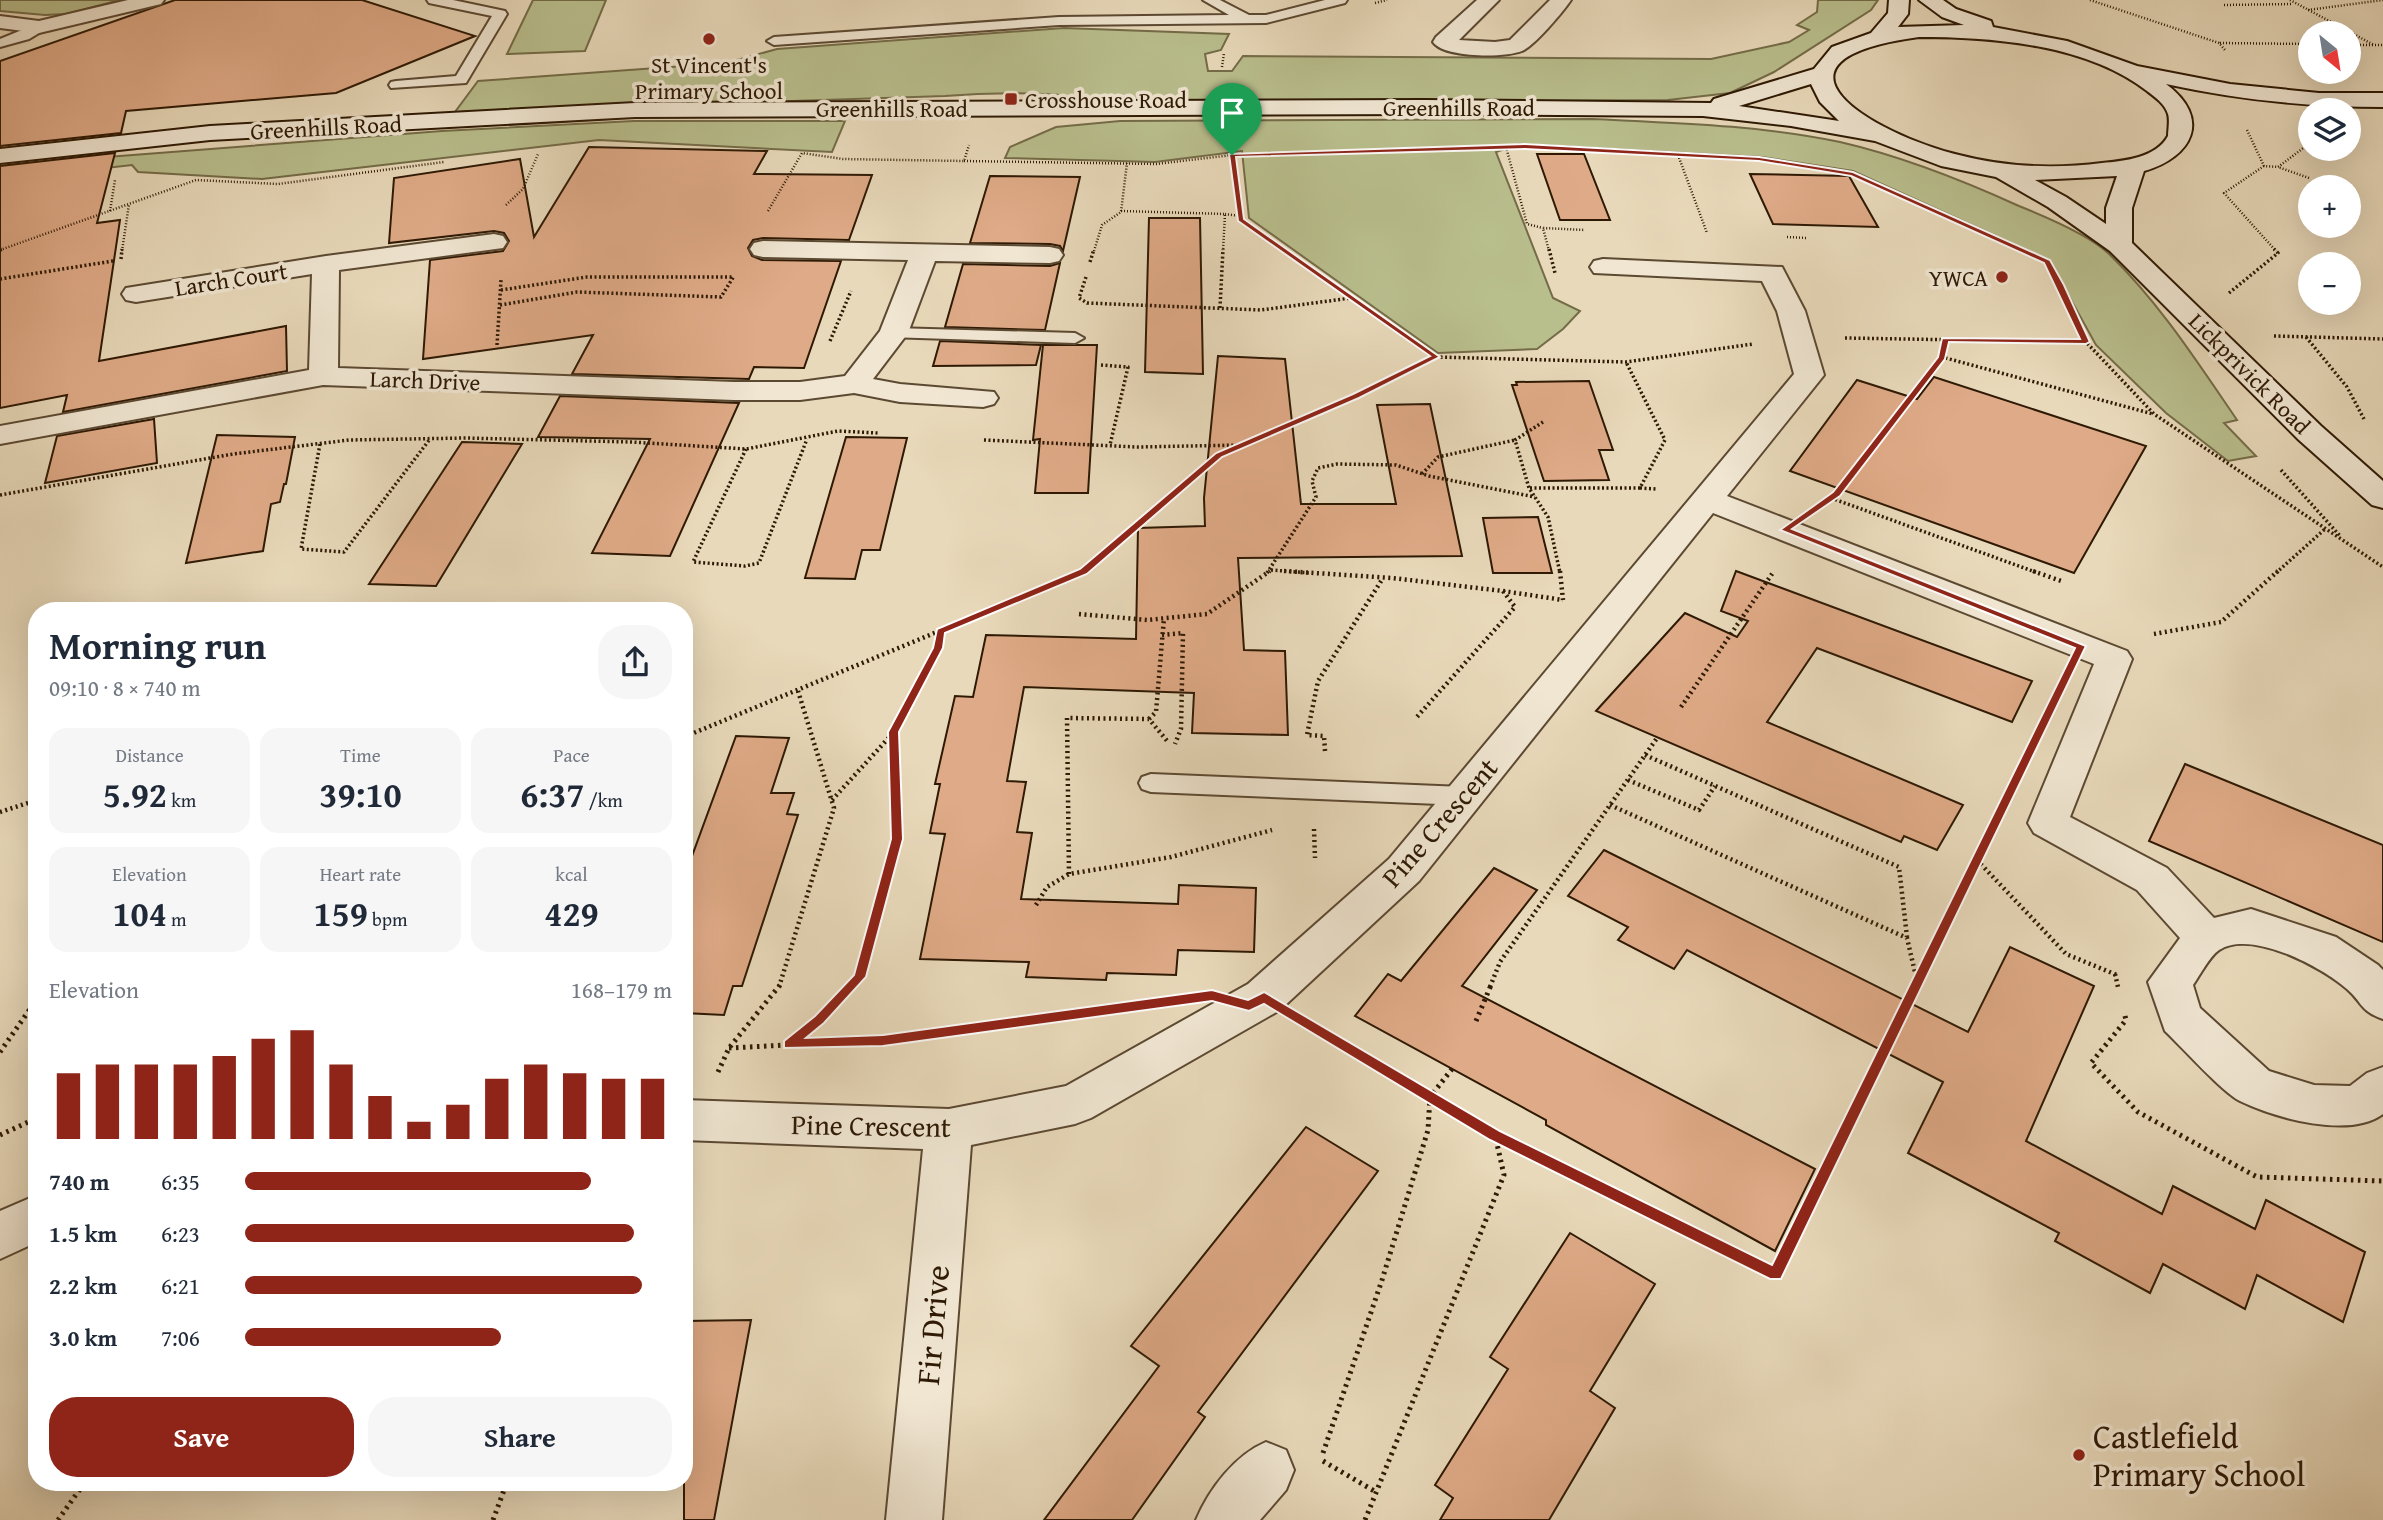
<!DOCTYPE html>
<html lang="en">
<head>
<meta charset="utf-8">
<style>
	:root { --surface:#fff; --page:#f6f6f7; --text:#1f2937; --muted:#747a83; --accent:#8f2418 }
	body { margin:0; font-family:"Gentium Book Plus",serif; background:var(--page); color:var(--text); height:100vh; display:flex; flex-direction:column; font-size:26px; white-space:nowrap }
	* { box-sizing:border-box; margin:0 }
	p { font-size:23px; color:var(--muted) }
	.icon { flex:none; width:38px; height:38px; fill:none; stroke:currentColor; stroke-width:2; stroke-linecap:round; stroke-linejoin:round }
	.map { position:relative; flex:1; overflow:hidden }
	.details { position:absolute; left:28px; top:602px; width:665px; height:889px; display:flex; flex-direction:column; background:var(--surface); border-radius:28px; box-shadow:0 7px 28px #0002 }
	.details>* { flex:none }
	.needle { width:46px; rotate:150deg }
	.buttons { position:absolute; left:2298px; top:21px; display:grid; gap:14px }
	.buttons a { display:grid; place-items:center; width:63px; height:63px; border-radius:50%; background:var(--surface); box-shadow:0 7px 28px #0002; font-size:35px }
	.pin { position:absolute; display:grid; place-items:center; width:60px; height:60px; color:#fff; margin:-72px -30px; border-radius:50% 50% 50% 0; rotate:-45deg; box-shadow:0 0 7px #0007 }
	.pin .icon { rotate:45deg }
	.round { display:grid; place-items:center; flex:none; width:74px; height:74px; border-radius:28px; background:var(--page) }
	.overview { display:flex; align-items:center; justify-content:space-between; height:119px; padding:0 21px }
	h1 { font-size:38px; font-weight:700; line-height:52px }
	.figures { display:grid; grid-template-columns:repeat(3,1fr); gap:10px; height:119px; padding:7px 21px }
	.figures div { display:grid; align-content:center; border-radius:18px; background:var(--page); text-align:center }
	.figures b { font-size:35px; font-weight:700 }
	.figures small { font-size:19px; font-weight:400 }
	.figures p { font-size:19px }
	.chart { height:196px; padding:14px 21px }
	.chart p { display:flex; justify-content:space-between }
	.chart svg { width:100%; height:126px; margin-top:7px; stroke:var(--accent); stroke-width:6 }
	.primary-button { display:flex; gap:14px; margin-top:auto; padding:14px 21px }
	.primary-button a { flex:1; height:80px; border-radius:28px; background:var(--accent); color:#fff; font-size:28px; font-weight:700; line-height:80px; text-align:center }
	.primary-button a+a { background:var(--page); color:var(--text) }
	ul { padding:0 21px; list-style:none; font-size:23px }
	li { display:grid; grid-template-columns:112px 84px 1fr; align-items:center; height:52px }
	li i { height:18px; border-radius:9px; background:var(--accent) }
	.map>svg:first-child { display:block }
	.green { fill:#b9be8d; stroke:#746c48; stroke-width:2 }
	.building { fill:#dfaa87; stroke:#2e1904; stroke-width:2 }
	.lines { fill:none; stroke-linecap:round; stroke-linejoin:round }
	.lane-casing { stroke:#5c4932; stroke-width:4 }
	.street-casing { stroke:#5c4932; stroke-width:4 }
	.secondary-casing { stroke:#2e1904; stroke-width:4 }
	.path-far3 { stroke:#2e1904; stroke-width:2.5; stroke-dasharray:1 2; stroke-linecap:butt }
	.path-far2 { stroke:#2e1904; stroke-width:3.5; stroke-dasharray:2 2.5; stroke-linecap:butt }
	.path-far1 { stroke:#2e1904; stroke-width:4.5; stroke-dasharray:2 3.5; stroke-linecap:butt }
	.path { stroke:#2e1904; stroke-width:5; stroke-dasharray:2.5 4.5; stroke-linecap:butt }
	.lane { fill:#f0e6d2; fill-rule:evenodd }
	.street { fill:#f0e6d2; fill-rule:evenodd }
	.secondary { fill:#f0e6d2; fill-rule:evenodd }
	.route { fill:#8f2418; stroke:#fff; stroke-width:2; fill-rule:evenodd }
	.poi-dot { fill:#8f2418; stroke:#f0e6d2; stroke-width:2.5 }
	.labels { text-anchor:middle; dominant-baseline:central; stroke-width:7; stroke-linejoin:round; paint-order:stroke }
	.far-poi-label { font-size:23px; fill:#2e1904; stroke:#f0e6d2 }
	.far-street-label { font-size:23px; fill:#2e1904; stroke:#f0e6d2 }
	.street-label { font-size:28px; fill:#2e1904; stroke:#f0e6d2 }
	.near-street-label { font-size:33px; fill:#2e1904; stroke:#f0e6d2 }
	.near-poi-label { font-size:33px; fill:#2e1904; stroke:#f0e6d2; text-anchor:start }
</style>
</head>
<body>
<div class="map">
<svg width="2383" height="1520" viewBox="0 0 2383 1520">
	<rect width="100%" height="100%" fill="#e8d9ba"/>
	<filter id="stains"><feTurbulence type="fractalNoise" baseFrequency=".00286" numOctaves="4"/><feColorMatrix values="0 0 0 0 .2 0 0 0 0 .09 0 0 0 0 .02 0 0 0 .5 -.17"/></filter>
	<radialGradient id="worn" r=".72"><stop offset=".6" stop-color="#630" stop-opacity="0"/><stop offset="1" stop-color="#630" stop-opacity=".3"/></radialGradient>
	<!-- green -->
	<g class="green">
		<polygon points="0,0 120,0 66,14 45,15 0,11"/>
		<polygon points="533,0 606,0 585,51 507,54"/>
		<path d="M1818 0H1878L1871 10 1774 72 1730 93 1668 100 1140 103C1071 94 1014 90 945 96L455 112 478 81 726 63 777 49 1064 28 1229 34 1221 50 1205 54 1208 71H1232L1243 56 1711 59 1789 42 1809 30 1797 25 1817 12Z"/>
		<path d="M1593 119C1675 123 1759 125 1840 142 1901 156 1962 180 2019 206 2044 216 2089 235 2108 253 2159 302 2198 363 2237 420L2224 423 2256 456 2228 461 2166 413 2096 345 2049 260 1853 171 1762 157 1519 144 1496 152 1553 298 1580 311 1563 329 1537 349 1438 353 1249 218 1242 151 1155 162 1005 158 1010 147 1056 127 1120 121Z"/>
		<polygon points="634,121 845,121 832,152 599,140 262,179 138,172 132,165 0,180 0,166 16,164 442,131"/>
	</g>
	<!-- building -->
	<g class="building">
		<polygon points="175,0 362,0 475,36 336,93 126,111 121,133 0,146 0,61"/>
		<polygon points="589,147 767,151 754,174 872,175 849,240 763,238 753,240 748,248 752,256 762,260 841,261 804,368 754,367 749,379 572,374 593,335 423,359 430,260 503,251 509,241 504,233 494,231 389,243 394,178 520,159 534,237"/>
		<polygon points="115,153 97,223 120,220 99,361 286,326 287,371 63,412 67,395 0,408 0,166"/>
		<polygon points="1537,154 1584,154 1610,220 1560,220"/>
		<polygon points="1750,174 1849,176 1878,227 1773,224"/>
		<polygon points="990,176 1080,177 1063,251 1060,246 1050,244 970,243"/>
		<polygon points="1149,218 1200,218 1203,374 1145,372"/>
		<polygon points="1060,263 1045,330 945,327 963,264 1050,266"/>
		<polygon points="940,341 1041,345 1036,365 933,366"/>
		<polygon points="1043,345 1097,345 1088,493 1035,493 1040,439 1033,440"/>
		<polygon points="1218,356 1285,359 1301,504 1396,504 1377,405 1430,404 1462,556 1238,558 1244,650 1285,651 1288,735 1192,733 1194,693 1024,687 1007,781 1026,782 1017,832 1032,833 1021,899 1178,904 1179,885 1256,888 1254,952 1178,950 1176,975 1107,973 1106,980 1026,977 1029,962 920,959 945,834 930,833 940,784 935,784 955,696 973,697 986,635 1136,639 1138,528 1205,526 1204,498"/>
		<polygon points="1934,377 2146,446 2074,573 1790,471 1857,380 1917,399"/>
		<polygon points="1589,381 1613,450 1599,450 1609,480 1544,481 1512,385 1517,385 1516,382"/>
		<polygon points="560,396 739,403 670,556 592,553 650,439 538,437"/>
		<polygon points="154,419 157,463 45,483 57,436"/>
		<polygon points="217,435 295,437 286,484 284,484 280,502 271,504 263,551 186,563"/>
		<polygon points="846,437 907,438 880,550 862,550 855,579 805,578"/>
		<polygon points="462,442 522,444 436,586 369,584"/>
		<polygon points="1538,517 1552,573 1493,573 1483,518"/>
		<polygon points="1736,571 2032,681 2012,722 1817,648 1767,722 1963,805 1937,850 1904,836 1901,842 1596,711 1685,613 1737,637 1748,621 1721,611"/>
		<polygon points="736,736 789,738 771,793 794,793 787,814 798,815 742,986 733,986 724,1015 684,1013 684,878"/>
		<polygon points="2185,764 2383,845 2383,942 2149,841"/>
		<polygon points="1604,850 1968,1032 2010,947 2094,986 2026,1141 2162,1214 2173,1186 2255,1229 2266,1200 2365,1252 2343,1322 2257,1275 2245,1309 2163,1264 2150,1293 2055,1241 2059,1233 1908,1153 1943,1082 1687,950 1674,969 1618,940 1628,927 1568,896"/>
		<polygon points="1494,868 1537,890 1462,986 1815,1169 1775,1251 1546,1125 1546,1120 1355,1016 1388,974 1401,981"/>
		<polygon points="1306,1127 1378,1171 1198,1412 1205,1417 1132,1520 1044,1520 1159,1366 1131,1346"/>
		<polygon points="1570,1233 1655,1284 1590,1391 1615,1408 1549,1520 1440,1520 1453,1498 1435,1485 1508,1369 1490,1357"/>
		<polygon points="751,1320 714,1520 684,1520 684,1321"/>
	</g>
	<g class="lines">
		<!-- lane casing -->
		<g class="lane-casing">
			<g id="lane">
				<polygon points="427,0 453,0 505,11 507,14 466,83 391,88 389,85 391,82 396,81 456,76 492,16 429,3"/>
				<polygon points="1203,0 1220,0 1249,15 1266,15 1325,0 1347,0 1345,3 1266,23 1059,25 774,45 767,41 774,37 1059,17 1229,15"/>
				<polygon points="39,23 44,24 44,30 29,39 0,47 0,39"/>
				<polygon points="894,328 1075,333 1084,338 1075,343 888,337 885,333"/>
				<polygon points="1151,774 1463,787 1472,790 1476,796 1472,802 1463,805 1151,792 1142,789 1139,783 1142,777"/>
			</g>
		</g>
		<!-- street casing -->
		<g class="street-casing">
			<g id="street">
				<polygon points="128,0 164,0 161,4 39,33 0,28 0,16 39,21"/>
				<path d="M1477 0H1499L1459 40 1495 42 1510 40 1550 0H1571C1563 12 1534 46 1522 51 1505 58 1444 58 1433 42L1436 37Z"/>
				<polygon points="494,234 503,236 507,242 503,248 339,270 338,368 734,382 800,382 845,376 880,331 908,260 763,257 754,255 750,249 754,243 763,241 1050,247 1059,249 1063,255 1059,261 1050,263 935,261 908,333 873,379 900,384 994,392 998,398 994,404 983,407 900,402 854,393 800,400 734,400 323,385 0,444 0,426 309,370 312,274 136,302 126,300 122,294 126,288 326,256"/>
				<path d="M1603 259 1782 267 1805 311 1824 375 1727 496 2127 651 2132 659 2070 817 2167 868 2214 918 2251 909 2336 937 2378 965 2383 970V1019C2360 1011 2363 1003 2347 989 2322 967 2251 929 2219 950 2209 957 2200 975 2193 985L2200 1008 2269 1071 2314 1085 2350 1086 2367 1073 2383 1067V1114C2350 1139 2275 1118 2240 1101 2222 1092 2182 1047 2165 1031L2148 982 2180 938 2137 890 2034 833 2028 823 2094 664 1713 513 1419 881 1280 1010 1091 1118 1075 1124 971 1145 942 1520H886L923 1149 684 1140V1100L949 1109 1066 1086 1248 984 1389 859 1794 374 1777 311 1762 281 1594 273 1590 267 1594 261Z"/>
				<polygon points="37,1195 37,1242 0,1259 0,1211"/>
				<path d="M1266 1442 1286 1450 1294 1470 1286 1490 1260 1520H1196C1209 1489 1235 1455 1266 1442Z"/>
			</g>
		</g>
		<!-- secondary casing -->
		<g class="secondary-casing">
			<path id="secondary" d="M1889 0H1909L1908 14 1898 27 1964 25 1942 17 1919 0H1943L1956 9 1991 21 1993 27 2067 41 2137 66 2230 84 2319 93H2383V107C2308 107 2240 100 2166 84 2212 118 2193 157 2144 171L2132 208V243L2321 426 2383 481V508L2372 505 2299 440 2110 251 2048 207 1996 177 1941 166 1875 141 1791 126 1703 116 1424 114 635 117 210 140 0 163V149L210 126 635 103 1424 100 1711 103 1714 99 1814 69 1832 47 1871 33 1888 13ZM1919 37C1992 37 2086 44 2147 91 2155 97 2165 104 2168 114 2170 120 2168 130 2168 136 2156 158 2124 161 2102 163 2055 169 2005 167 1959 155 1873 134 1747 60 1919 37ZM1811 84 1820 102 1839 121 1739 106ZM2117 176 2106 208V224L2066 197 2035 180Z"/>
		</g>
		<!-- path-far3 -->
		<g class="path-far3">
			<polyline points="2090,0 2219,43 2225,50"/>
			<polyline points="2290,0 2374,45"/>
			<polyline points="1375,3 1387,0"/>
			<polyline points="2224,5 2293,4"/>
			<polyline points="2308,10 2383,0"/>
			<polyline points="2220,43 2310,44"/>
			<polyline points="2348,45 2383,45"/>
			<polyline points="1222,67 1224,53"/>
			<polyline points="2247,130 2264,166 2278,167"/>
			<polyline points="1506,147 1527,224 1543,228"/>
			<polyline points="1587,150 1759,159 1853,174 2024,251"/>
			<polyline points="1233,153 1240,220 1284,251"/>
			<polyline points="1678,155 1707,233"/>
			<polyline points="964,161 1156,164 1232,155 1446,149"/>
			<polyline points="2264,166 2224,193 2276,251"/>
			<polyline points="2309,178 2278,167 2310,143"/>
			<polyline points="506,205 523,189 538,154"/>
			<polyline points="110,211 115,180"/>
			<polyline points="768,211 802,153 843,159 964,161 969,145"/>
			<polyline points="1121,211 1225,214 1223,251"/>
			<polyline points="1225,214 1240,216"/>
			<polyline points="1787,237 1807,238"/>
			<polyline points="0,250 196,180 278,184 444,162"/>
			<polyline points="122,251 129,204"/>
			<polyline points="1094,251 1102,225 1121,212 1127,163"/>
			<polyline points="1549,251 1543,228 1585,230"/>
		</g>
		<!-- path-far2 -->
		<g class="path-far2">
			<polyline points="1281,249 1436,357 1626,362 1753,344"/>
			<polyline points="1549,249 1555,273"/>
			<polyline points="2020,249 2047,261 2086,342 2154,414 2383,567"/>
			<polyline points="0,250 3,249"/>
			<polyline points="121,259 122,249"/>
			<polyline points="1090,262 1094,249"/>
			<polyline points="1086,277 1079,298 1087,303 1261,310 1351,298"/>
			<polyline points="0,279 113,261"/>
			<polyline points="501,290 587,277 733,277"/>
			<polyline points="2229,293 2278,253 2274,249"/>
			<polyline points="500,305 577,292 721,297 734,276"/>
			<polyline points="1220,308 1223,249"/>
			<polyline points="2274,336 2383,339"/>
			<polyline points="2306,337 2347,387 2364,419"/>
			<polyline points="1845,338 2086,342"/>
			<polyline points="830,341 851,291"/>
			<polyline points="497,345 501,280"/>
			<polyline points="1942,357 1945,340"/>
			<polyline points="1101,365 1128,367 1110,445"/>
			<polyline points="1543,422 1515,440 1529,488 1548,517 1560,573"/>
			<polyline points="984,440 1137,447 1243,445"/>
			<polyline points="320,444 301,549 344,552 430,439"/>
			<polyline points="746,449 693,562 745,566 759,563 807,439"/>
			<polyline points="2281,470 2341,537"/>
			<polyline points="1422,474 1438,457 1515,440"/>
			<polyline points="1530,488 1640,488 1665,440 1626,362"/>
			<polyline points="1640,488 1657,489"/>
			<polyline points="0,495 233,454 349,440 466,438 631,442 746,449 838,431 878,433"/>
			<polyline points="1831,498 2038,573"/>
			<polyline points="1826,501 1836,494 1942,357 2153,414"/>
			<polyline points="1271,570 1310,573"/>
			<polyline points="1082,573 1219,455 1356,396 1436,357"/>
			<polyline points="1267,573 1316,497 1312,481 1318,468 1337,464 1396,465 1429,476 1535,497"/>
			<polyline points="2276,573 2325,529"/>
		</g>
		<!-- path-far1 -->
		<g class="path-far1">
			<polyline points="1284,571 1392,578 1503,591 1515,607 1416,718"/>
			<polyline points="1560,571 1563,600"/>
			<polyline points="2033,571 2064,582"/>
			<polyline points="1503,591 1563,600"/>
			<polyline points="1079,614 1147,620 1207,614 1270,571"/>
			<polyline points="2154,634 2221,622 2278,571"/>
			<polyline points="1162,635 1183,633 1181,729 1175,744"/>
			<polyline points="1681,707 1774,571"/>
			<polyline points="1149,719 1156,712 1164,618"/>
			<polyline points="894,732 938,648 940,632"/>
			<polyline points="684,737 1084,571"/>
			<polyline points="1325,751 1324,736 1307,735 1318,681 1383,578"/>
			<polyline points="1645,755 1899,867 1907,937"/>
			<polyline points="1628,780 1699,810 1715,786"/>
			<polyline points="832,800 894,732 897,839 859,977 850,987"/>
			<polyline points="1610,805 1907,938 1917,981"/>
			<polyline points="0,812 37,800"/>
			<polyline points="1314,829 1315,858"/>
			<polyline points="1977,860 2066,954 2117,975"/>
			<polyline points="1069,874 1067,718 1149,719 1168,742"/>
			<polyline points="1036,905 1047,887 1069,874 1171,857 1272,830"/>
			<polyline points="2115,974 2118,987"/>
			<polyline points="779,987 834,808 798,691"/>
			<polyline points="1490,987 1500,962 1657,738"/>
			<polyline points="1915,987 1999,814"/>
		</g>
		<!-- path -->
		<g class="path">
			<polyline points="2125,1016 2126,1020 2091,1063 2138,1112 2257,1177 2383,1181"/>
			<polyline points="1476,1021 1491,985"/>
			<polyline points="1309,1024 1495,1135"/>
			<polyline points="789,1044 819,1020 851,985"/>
			<polyline points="729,1048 883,1040 1142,1005"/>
			<polyline points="0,1052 37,999"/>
			<polyline points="718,1072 729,1048 780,985"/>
			<polyline points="0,1135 37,1118"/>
			<polyline points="1323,1453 1382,1280 1428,1130 1430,1097 1452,1069"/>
			<polyline points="1323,1461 1376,1492"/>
			<polyline points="58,1520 85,1482"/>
			<polyline points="493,1520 507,1482"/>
			<polyline points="1365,1520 1504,1175 1495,1135 1775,1275 1916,985"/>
		</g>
		<!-- lane -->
		<use href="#lane" class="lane"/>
		<!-- street -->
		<use href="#street" class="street"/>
		<!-- secondary -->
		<use href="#secondary" class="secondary"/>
	</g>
	<!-- route -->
	<path class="route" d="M1525 144 1759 157 1853 172 2050 260 2064 285 2090 342 2086 344 1949 342 1945 359 1840 496 1792 529 2086 646 1781 1279H1770L1490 1140 1264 1004 1249 1011 1212 1001 883 1046 784 1048V1041L815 1016 854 975 891 839 888 732 933 648 937 629 1080 569 1216 453 1353 394 1430 356 1238 221 1229 154ZM1525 149 1759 161 1851 176 2044 263 2080 339 1942 338 1938 357 1833 492 1780 530 2075 648 1772 1265 1500 1131 1264 992 1248 1000 1212 990 883 1035 806 1038 824 1023 866 977 903 839 899 732 943 648 945 633 1087 574 1222 457 1359 398 1440 357 1244 219 1236 157Z"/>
	<!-- markers -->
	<g class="poi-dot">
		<circle cx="709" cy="39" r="7"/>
		<rect x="1004" y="92" width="14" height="14" rx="3.5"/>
		<circle cx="2002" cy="277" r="7"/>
		<circle cx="2079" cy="1455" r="7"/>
	</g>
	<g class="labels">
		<!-- far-poi labels -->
		<g class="far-poi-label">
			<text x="709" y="64">St Vincent's<tspan x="709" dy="26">Primary School</tspan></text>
			<text x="1025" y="99" text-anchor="start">Crosshouse Road</text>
			<text x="1988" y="277" text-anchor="end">YWCA</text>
		</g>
		<!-- far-street labels -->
		<g class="far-street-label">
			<text x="1459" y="107">Greenhills Road</text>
			<text x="892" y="108">Greenhills Road</text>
			<text transform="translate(326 127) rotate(-3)">Greenhills Road</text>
			<text transform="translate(231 279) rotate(-9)">Larch Court</text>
			<text transform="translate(2250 373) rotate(45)">Lickprivick Road</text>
			<text transform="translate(425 380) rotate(2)">Larch Drive</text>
		</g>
		<!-- street labels -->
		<g class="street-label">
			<text transform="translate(1439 822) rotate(-49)">Pine Crescent</text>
			<text transform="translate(871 1125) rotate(1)">Pine Crescent</text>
		</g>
		<!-- near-street labels -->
		<g class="near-street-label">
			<text transform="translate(932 1325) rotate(-85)">Fir Drive</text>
		</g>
		<!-- near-poi labels -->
		<g class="near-poi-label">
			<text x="2093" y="1436">Castlefield<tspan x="2093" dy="38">Primary School</tspan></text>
		</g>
	</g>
	<rect width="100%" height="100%" filter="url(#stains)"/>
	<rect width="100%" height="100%" fill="url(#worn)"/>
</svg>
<div class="buttons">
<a><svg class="needle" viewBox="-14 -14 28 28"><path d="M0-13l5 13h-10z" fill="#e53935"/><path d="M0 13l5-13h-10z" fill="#747a83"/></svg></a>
<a><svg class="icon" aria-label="layers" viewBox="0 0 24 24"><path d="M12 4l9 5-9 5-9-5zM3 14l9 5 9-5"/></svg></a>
<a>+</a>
<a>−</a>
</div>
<div class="pin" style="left:1232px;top:155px;background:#1e9e55"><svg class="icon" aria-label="arrive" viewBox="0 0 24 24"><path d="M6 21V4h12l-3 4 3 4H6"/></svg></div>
<section class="details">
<div class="overview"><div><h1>Morning run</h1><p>09:10 · 8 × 740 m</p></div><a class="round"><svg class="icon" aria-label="share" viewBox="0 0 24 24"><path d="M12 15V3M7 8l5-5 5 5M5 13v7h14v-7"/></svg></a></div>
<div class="figures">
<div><p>Distance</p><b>5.92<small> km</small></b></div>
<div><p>Time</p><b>39:10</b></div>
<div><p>Pace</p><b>6:37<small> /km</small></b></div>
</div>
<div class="figures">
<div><p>Elevation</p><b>104<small> m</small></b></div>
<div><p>Heart rate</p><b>159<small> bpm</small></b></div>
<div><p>kcal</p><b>429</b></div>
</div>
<div class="chart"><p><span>Elevation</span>168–179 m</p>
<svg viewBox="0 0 160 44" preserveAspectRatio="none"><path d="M5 44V21M15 44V18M25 44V18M35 44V18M45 44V15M55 44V9M65 44V6M75 44V18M85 44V29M95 44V38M105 44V32M115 44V23M125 44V18M135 44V21M145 44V23M155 44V23"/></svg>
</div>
<ul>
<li><b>740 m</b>6:35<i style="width:81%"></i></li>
<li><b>1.5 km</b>6:23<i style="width:91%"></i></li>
<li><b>2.2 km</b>6:21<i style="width:93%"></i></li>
<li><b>3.0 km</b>7:06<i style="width:60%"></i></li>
</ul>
<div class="primary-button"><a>Save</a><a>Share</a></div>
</section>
</div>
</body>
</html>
